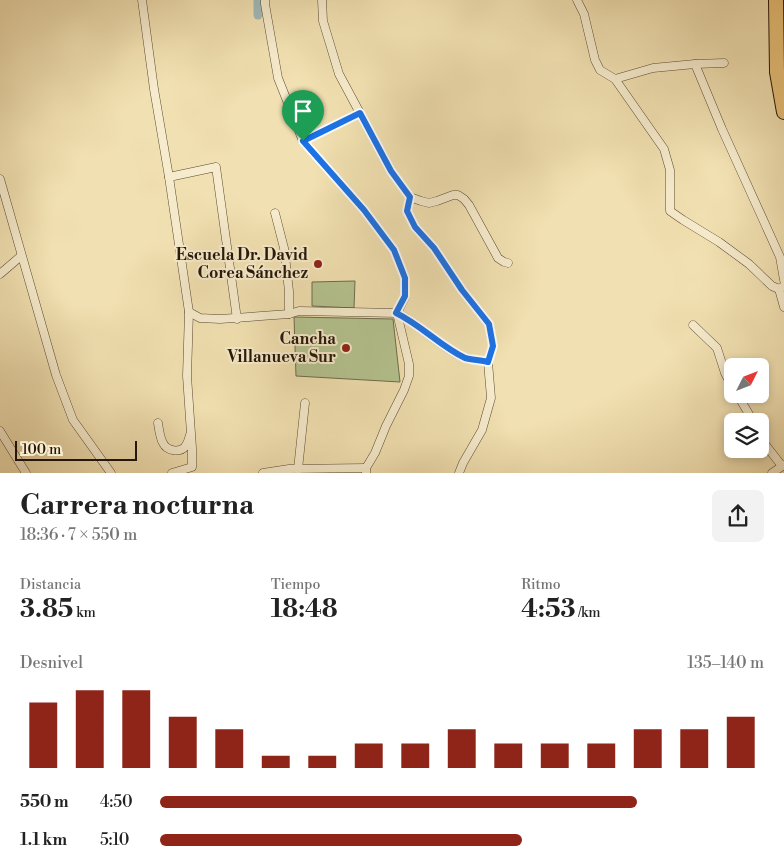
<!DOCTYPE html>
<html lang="es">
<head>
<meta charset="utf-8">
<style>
	:root { --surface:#fff; --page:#f2f2f2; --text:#222; --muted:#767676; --accent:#8f2418 }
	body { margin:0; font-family:"Libre Bodoni",serif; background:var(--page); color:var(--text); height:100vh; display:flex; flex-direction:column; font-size:19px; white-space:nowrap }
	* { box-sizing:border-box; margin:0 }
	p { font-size:16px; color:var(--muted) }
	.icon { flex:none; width:28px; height:28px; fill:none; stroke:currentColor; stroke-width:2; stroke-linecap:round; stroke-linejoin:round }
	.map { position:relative; height:473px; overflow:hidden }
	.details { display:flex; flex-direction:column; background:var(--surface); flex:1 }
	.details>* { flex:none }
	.needle { width:32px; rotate:48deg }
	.fabs { position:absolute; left:724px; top:358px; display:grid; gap:10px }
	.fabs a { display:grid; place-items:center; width:45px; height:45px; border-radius:8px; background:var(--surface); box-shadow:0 2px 8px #0003; font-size:25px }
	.scale { position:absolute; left:15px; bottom:12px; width:122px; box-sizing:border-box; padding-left:5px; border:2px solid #261708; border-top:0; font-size:14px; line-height:18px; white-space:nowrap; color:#261708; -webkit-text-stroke:4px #f6ebcc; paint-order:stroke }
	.pin { position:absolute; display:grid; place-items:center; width:42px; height:42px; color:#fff; margin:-51px -21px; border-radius:50% 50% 50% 0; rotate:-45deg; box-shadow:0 0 5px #0007 }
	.pin .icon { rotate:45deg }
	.round { display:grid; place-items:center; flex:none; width:52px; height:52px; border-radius:8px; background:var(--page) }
	.headline { display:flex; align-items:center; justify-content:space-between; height:85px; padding:0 20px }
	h1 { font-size:28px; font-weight:700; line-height:38px }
	.figures { display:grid; grid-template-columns:repeat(3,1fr); gap:8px; height:85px; padding:5px 20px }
	.figures div { display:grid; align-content:center }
	.figures b { font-size:25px; font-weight:700 }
	.figures small { font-size:14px; font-weight:400 }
	.figures p { font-size:14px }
	.chart { height:140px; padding:10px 20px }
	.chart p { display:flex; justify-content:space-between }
	.chart svg { width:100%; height:90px; margin-top:5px; stroke:var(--accent); stroke-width:6 }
	ul { padding:0 20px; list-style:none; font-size:16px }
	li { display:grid; grid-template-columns:80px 60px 1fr; align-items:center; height:38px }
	li i { height:12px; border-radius:6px; background:var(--accent) }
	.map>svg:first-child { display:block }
	.green { fill:#b4c390; stroke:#6d6d4c }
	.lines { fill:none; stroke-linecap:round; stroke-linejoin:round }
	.canal { stroke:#a1bab8; stroke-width:9 }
	.minor-casing { stroke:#594932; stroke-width:9 }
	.trunk-casing { stroke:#261708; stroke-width:16 }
	.minor { stroke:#f6ebcc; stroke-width:8 }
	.trunk { stroke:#e8c078; stroke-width:14 }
	.route-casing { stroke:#fff; stroke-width:10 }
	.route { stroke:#1a73e8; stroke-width:6 }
	.poi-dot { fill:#8f2418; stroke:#f6ebcc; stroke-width:2 }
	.labels { text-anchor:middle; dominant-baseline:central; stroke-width:4; stroke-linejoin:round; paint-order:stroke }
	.poi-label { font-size:16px; font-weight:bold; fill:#261708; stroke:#f6ebcc; text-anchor:end }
</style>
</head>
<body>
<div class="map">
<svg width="784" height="473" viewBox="0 0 784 473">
	<rect width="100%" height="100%" fill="#f1e0b1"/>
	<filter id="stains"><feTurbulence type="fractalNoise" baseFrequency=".004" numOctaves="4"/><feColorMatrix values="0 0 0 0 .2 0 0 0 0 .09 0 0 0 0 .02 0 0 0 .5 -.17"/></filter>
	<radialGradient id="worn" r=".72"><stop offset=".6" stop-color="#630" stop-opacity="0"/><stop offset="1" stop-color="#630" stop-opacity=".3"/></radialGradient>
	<!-- green -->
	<g class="green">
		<polygon points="355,281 354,308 312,306 312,282"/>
		<polygon points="294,317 393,319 400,382 296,376"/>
	</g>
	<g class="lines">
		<!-- canal -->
		<polyline class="canal" points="258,15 258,0"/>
		<!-- minor casing -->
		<g class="minor-casing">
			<g id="minor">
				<polyline points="142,0 154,89 169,177 189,312 187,376 192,448 192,467 172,473"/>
				<polyline points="265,0 265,4 278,78 303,141 364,210 394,250 405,278 405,297 397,313 409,364 409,376 404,390 386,426 375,453 366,468 366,473"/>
				<polyline points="322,0 323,21 339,74 391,171 410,197 421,201 429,203 437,201 453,195 458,195 464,199 469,205 498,258 504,262 508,263"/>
				<polyline points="577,0 584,14 595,60 600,70 615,79 653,68 695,64 724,63"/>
				<polyline points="695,64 722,129 780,257 784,280"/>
				<polyline points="615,79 664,149 670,170 670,211 683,220 719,242 749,264 772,286 779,289"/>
				<polyline points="303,141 360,113"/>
				<polyline points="169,177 216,167 237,319"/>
				<polyline points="0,179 56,375 73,420 111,473"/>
				<polyline points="410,197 407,211 415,227 434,248 462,290 489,324 493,346 488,362 491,398 482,430 463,463 459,473"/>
				<polyline points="275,213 284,248 289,291 289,314"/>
				<polyline points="0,274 21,256"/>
				<polyline points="784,286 779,289 784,307"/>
				<path d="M189 312 200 318 220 319 289 314 299 311 397 313C421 325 440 347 465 358 472 360 481 360 488 362"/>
				<polyline points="693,325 717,348 725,373 732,386"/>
				<polyline points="737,394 753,421"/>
				<path d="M158 423C159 430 160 438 163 443 167 451 179 453 185 447 187 444 189 439 190 435"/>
				<polyline points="0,431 26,473"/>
				<polyline points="760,435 764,443 782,466"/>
				<polyline points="298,469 305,403"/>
				<polyline points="263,473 289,469 366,468"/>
				<polyline points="772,473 784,465"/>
			</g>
		</g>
		<!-- trunk casing -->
		<g class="trunk-casing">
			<polyline id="trunk" points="776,0 777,72 784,112"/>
		</g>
		<!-- minor -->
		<use href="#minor" class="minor"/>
		<!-- trunk -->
		<use href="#trunk" class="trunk"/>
	</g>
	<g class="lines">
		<!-- route casing -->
		<g class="route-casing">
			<path id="route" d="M360 113 391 171 410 197 407 211 415 227 434 248 462 290 489 324 493 346 488 362C481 360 472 360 465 358 440 346 421 325 396 313L405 296V278L394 250 364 210 303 141Z"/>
		</g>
		<!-- route -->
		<use href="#route" class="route"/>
	</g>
	<!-- markers -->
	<g class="poi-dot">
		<circle cx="318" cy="264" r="5"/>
		<circle cx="346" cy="348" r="5"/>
	</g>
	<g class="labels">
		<!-- poi labels -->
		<g class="poi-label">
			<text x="308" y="255">Escuela Dr. David<tspan x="308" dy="18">Corea Sánchez</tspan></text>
			<text x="336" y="339">Cancha<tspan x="336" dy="18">Villanueva Sur</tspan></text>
		</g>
	</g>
	<rect width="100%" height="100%" filter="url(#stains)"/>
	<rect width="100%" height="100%" fill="url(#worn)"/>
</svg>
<div class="fabs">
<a><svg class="needle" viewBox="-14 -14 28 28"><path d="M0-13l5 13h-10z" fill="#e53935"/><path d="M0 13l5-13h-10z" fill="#767676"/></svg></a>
<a><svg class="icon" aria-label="layers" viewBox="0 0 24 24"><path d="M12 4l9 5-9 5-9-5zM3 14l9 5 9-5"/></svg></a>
</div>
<div class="scale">100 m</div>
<div class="pin" style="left:303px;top:141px;background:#1e9e55"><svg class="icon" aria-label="arrive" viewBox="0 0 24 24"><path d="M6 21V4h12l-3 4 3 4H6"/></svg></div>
</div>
<section class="details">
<div class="headline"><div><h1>Carrera nocturna</h1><p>18:36 · 7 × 550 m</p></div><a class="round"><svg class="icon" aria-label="share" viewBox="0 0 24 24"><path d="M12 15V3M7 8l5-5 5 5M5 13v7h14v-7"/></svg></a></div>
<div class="figures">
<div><p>Distancia</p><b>3.85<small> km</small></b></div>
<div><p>Tiempo</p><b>18:48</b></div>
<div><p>Ritmo</p><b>4:53<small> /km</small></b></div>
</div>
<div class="chart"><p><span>Desnivel</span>135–140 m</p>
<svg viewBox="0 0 160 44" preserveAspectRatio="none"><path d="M5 44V12M15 44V6M25 44V6M35 44V19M45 44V25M55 44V38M65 44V38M75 44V32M85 44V32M95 44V25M105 44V32M115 44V32M125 44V32M135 44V25M145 44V25M155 44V19"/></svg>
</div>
<ul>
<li><b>550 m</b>4:50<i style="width:79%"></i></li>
<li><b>1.1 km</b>5:10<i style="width:60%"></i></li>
</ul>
</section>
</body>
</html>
